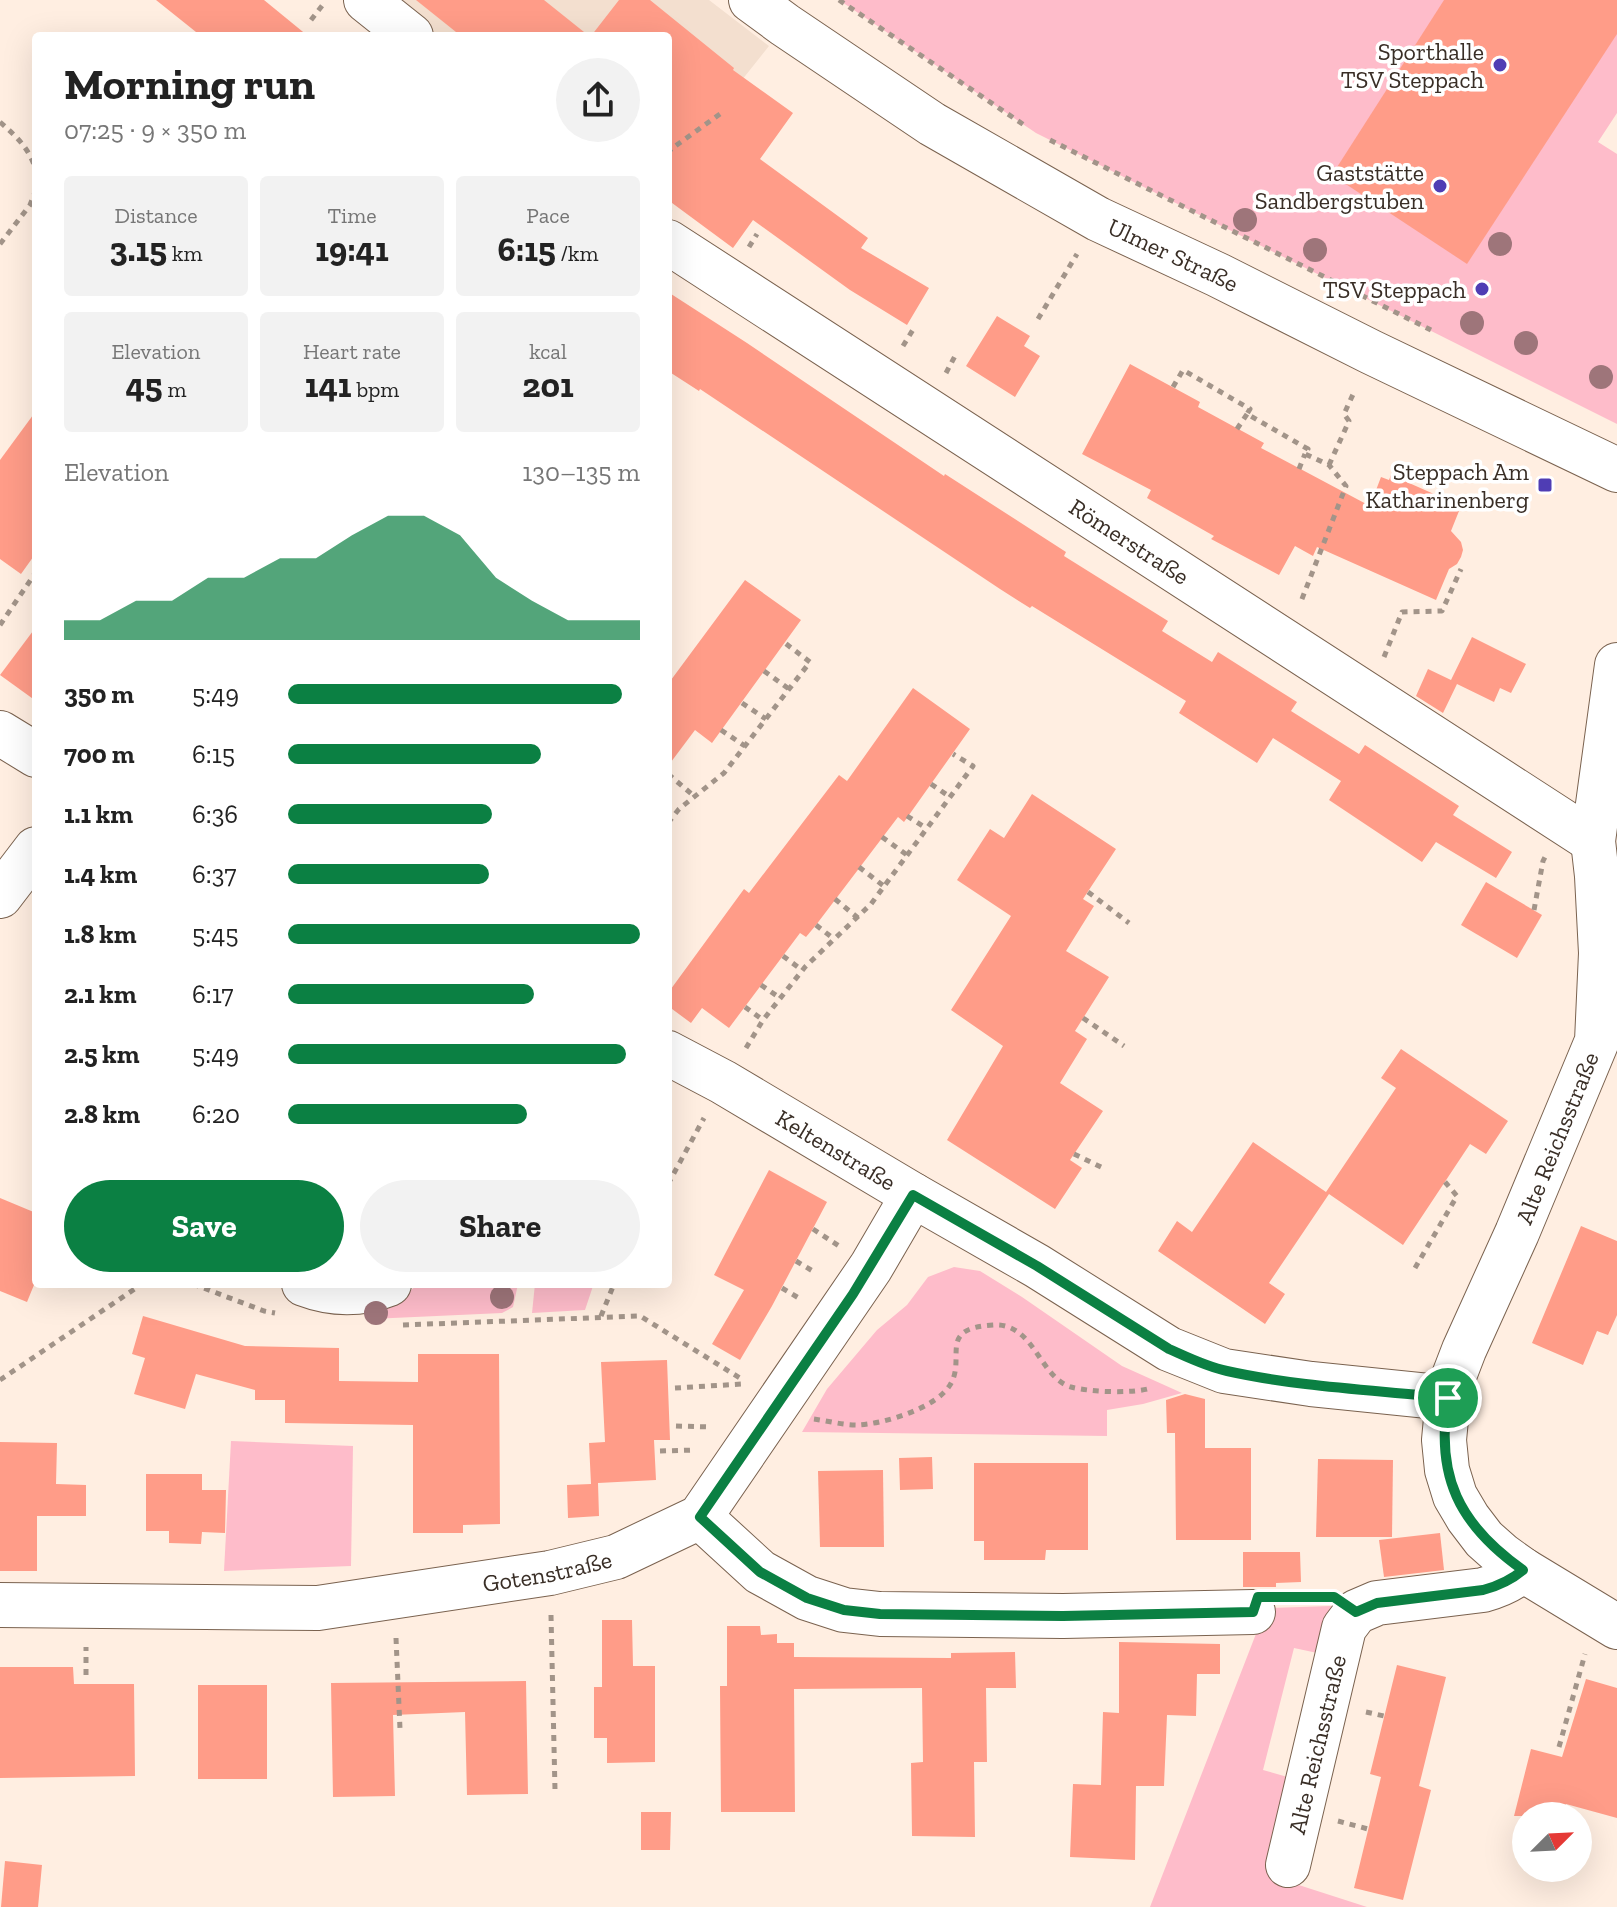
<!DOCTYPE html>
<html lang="en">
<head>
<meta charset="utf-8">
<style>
	:root { --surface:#fff; --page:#f2f2f2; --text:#222; --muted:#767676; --accent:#0b8043 }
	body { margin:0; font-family:"Zilla Slab",serif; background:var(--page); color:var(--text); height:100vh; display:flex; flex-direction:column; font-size:30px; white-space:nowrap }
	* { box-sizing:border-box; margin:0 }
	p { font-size:26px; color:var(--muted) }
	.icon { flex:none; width:44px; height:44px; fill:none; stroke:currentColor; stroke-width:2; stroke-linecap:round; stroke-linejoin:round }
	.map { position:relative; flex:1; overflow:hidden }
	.side { position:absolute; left:32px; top:32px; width:640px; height:1256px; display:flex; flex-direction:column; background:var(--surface); border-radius:8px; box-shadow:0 8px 32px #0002 }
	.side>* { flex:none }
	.needle { width:52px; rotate:66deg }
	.buttons { position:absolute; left:1512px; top:1802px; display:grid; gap:16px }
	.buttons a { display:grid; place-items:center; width:80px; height:80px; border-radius:50%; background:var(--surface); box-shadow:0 8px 32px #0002; font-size:40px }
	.pin { position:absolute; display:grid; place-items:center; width:68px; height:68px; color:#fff; margin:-34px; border:4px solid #fff; border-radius:50%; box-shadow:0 2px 8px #0007 }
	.round { display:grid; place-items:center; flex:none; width:84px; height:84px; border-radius:42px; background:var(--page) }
	.headline { display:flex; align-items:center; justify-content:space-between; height:136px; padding:0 32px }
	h1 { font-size:44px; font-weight:800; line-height:60px }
	.metrics { display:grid; grid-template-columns:repeat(3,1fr); gap:12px; height:136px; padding:8px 32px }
	.metrics div { display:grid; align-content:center; border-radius:8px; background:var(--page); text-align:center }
	.metrics b { font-size:34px; font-weight:800 }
	.metrics small { font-size:22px; font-weight:400 }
	.metrics p { font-size:22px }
	.chart { height:224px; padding:16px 32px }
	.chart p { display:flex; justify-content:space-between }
	.chart svg { width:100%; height:144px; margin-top:8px; fill:var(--accent); opacity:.7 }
	.primary-button { display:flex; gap:16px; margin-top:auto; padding:16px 32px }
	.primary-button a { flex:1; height:92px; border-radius:48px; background:var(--accent); color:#fff; font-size:32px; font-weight:800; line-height:92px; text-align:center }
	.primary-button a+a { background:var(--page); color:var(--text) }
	ul { padding:0 32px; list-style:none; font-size:26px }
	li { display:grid; grid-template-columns:128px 96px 1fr; align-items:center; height:60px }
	li i { height:20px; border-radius:10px; background:var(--accent) }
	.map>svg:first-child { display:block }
	.built { fill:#f3dfcf }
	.green { fill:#febcca }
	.building { fill:#ff9c88 }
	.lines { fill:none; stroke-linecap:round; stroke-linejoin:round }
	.minor-casing { stroke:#7a624f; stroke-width:46 }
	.path { stroke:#a29489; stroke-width:5; stroke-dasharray:6 6; stroke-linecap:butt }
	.minor { stroke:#fff; stroke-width:44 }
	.tree { fill:#9e757a }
	.route-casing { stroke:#fff; stroke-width:16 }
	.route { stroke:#0b8043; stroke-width:10 }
	.poi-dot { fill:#4f3db4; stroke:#fff; stroke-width:3 }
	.labels { text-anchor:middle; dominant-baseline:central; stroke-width:7; stroke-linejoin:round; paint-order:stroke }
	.poi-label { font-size:24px; fill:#392e26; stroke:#fff; text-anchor:end }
	.street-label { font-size:24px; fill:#392e26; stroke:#fff }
</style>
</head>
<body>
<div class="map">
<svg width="1617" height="1907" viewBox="0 0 1617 1907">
	<rect width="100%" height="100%" fill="#ffeee1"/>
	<!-- built -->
	<polygon class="built" points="366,0 709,0 769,46 668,173 668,36 411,36"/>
	<!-- green -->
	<g class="green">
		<polygon points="839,0 1617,0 1617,113 1598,142 1617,154 1617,424 1036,133"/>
		<polygon points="954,1267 980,1271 1022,1297 1122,1366 1182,1393 1143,1404 1107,1410 1107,1436 802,1432 827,1389 877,1330 907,1305 928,1277"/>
		<polygon points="418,1284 518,1284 513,1307 502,1313 371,1319 365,1315 369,1309 409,1292"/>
		<polygon points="535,1284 590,1284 593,1286 585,1310 532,1313"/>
		<polygon points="231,1441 353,1446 351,1566 224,1571"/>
		<polygon points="1331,1606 1322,1654 1294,1648 1263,1770 1291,1778 1268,1875 1367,1907 1150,1907 1266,1608"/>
	</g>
	<!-- building -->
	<g class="building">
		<polygon points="156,0 264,0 308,36 201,36"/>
		<polygon points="416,0 544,0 589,36 461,36"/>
		<polygon points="619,0 650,0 734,68 733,70 793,113 760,159 868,238 861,248 929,288 907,325 850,290 753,220 733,248 668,200 668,36 591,36"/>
		<polygon points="1444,0 1617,0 1617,34 1467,264 1332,175"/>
		<polygon points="668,292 747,343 944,476 945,474 1066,552 1064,556 1168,621 1162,631 1212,662 1218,652 1297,702 1291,711 1359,754 1365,745 1459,806 1453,815 1512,852 1496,878 1436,842 1422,862 1329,800 1341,781 1273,738 1257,763 1179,713 1186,701 1032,606 1030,608 1000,589 700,389 699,391 668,371"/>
		<polygon points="997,316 1030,336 1024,346 1040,356 1015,397 966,366"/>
		<polygon points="1130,364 1200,402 1198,407 1264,443 1261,448 1370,506 1381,477 1389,480 1391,475 1461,506 1451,531 1461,542 1463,550 1461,557 1457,564 1449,569 1436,600 1317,547 1313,556 1295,546 1279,575 1211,539 1214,536 1147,498 1151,490 1082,454"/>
		<polygon points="36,411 36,553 21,574 0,559 0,460"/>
		<polygon points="745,580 801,620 712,743 695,730 668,766 668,684"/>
		<polygon points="36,627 36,701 0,675"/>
		<polygon points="1472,637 1526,664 1511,693 1500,688 1494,702 1457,684 1443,713 1416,696 1428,669 1451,680"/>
		<polygon points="913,688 970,729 904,822 898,817 816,925 806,937 800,933 729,1028 702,1008 691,1023 668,1006 668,993 744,889 749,893 839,775 847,781"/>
		<polygon points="1032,794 1116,849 1083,899 1094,906 1066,951 1109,977 1075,1031 1087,1039 1060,1083 1103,1111 1070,1160 1082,1168 1055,1209 947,1140 1003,1046 951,1010 1011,916 957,880 990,829 1004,838"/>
		<polygon points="1486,882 1542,915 1517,958 1461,925"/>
		<polygon points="1401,1049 1508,1121 1486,1154 1470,1144 1403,1245 1329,1194 1269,1283 1285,1294 1265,1324 1158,1251 1177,1221 1192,1232 1253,1142 1326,1192 1396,1088 1381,1078"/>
		<polygon points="769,1170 827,1202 772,1306 740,1360 712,1344 744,1290 714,1275"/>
		<polygon points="0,1198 36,1213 36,1280 27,1302 0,1291"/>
		<polygon points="1581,1226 1617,1241 1617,1315 1608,1335 1597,1331 1583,1365 1532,1343"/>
		<polygon points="143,1316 245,1346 339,1348 339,1381 418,1382 418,1354 499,1354 500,1524 463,1525 463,1533 413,1533 413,1425 285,1423 285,1400 255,1400 255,1390 196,1374 185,1409 134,1394 145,1358 132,1354"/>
		<polygon points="667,1360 670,1440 654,1440 656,1480 598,1483 599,1516 568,1518 567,1485 591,1484 589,1443 605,1442 601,1362"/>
		<polygon points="1185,1394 1205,1399 1205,1448 1251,1448 1251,1540 1176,1540 1175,1433 1167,1433 1166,1400"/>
		<polygon points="0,1442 57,1443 56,1484 86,1485 86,1516 37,1516 37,1571 0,1571"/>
		<polygon points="932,1457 933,1489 900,1490 899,1458"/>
		<polygon points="1318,1459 1393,1460 1392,1537 1316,1537"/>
		<polygon points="974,1463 1088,1463 1088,1550 1046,1550 1045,1560 984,1560 984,1541 974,1541"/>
		<polygon points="883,1470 884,1547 820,1547 818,1471"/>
		<polygon points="146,1474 202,1474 202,1490 226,1490 225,1533 202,1532 201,1544 169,1543 169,1531 146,1531"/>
		<polygon points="1440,1533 1444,1570 1384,1577 1379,1540"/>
		<polygon points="1243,1552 1300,1552 1301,1582 1276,1583 1276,1587 1243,1587"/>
		<polygon points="602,1620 632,1620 633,1666 655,1666 655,1762 607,1763 607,1738 594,1738 594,1687 602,1687"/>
		<polygon points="727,1626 760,1626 761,1635 777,1634 777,1643 794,1643 794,1657 951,1658 951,1653 1015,1652 1016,1688 986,1688 987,1762 974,1762 975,1837 912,1836 911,1763 923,1762 922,1688 794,1689 795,1812 721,1812 720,1686 727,1686"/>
		<polygon points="1119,1642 1220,1644 1220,1674 1197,1674 1196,1716 1167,1715 1164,1786 1136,1786 1135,1860 1070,1857 1073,1784 1101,1785 1103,1712 1119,1713"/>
		<polygon points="1397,1665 1446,1677 1419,1786 1431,1790 1403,1900 1354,1888 1381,1777 1370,1774"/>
		<polygon points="0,1667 73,1667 74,1684 134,1684 135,1776 0,1778"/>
		<polygon points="1586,1679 1617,1688 1617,1818 1566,1804 1563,1816 1514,1816 1531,1749 1562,1757"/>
		<polygon points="526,1681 528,1794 467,1795 465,1712 393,1715 395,1796 333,1797 331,1683"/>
		<rect x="198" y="1685" width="69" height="94"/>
		<polygon points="641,1812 671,1812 670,1850 641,1850"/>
		<polygon points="5,1861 42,1865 38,1907 1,1907"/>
	</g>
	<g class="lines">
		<!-- minor casing -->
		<g class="minor-casing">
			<g id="minor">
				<polyline points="366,0 411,36"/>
				<path id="s1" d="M751 0 785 25 932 124 1098 219 1218 275 1371 352 1617 470"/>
				<path id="s2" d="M668 242 1593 841"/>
				<polyline points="1617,665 1593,841 1597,876 1601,953 1597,1041 1517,1233 1464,1350 1454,1376 1448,1398 1444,1440 1447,1470 1455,1496 1468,1518 1484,1539 1502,1555 1523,1570 1617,1627"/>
				<polyline points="0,733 36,755"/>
				<polyline points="0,896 36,849"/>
				<path id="s3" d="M668 1053 723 1082 913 1195 1037 1266 1169 1349 1224 1371 1311 1384 1448 1398"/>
				<path d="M304 1284C333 1295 361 1295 389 1284"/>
				<polyline points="700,1517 760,1572 807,1598 844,1610 880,1614 1063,1616 1253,1612"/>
				<path id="s4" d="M0 1605 318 1608 550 1573 616 1557 700 1517 871 1267 913 1195"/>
				<path id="s5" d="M1288 1865 1344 1628 1356 1612 1377 1603 1483 1590C1498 1586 1510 1581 1523 1570"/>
			</g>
		</g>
		<!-- path -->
		<g class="path">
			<polyline points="839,0 1027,127"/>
			<polyline points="311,20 325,2"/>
			<path d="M0 122C17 137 30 149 36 171"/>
			<polyline points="1050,140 1431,330"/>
			<polyline points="668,154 671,149 720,114"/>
			<polyline points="0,244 30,205 36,190"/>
			<polyline points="749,247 757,234"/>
			<polyline points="1038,319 1077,254"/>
			<polyline points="903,346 914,328"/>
			<polyline points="946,373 955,356"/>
			<polyline points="1173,387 1183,370 1250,409 1247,414 1308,449 1305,454 1329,465 1346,486 1300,604"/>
			<polyline points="1237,429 1247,414"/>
			<polyline points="1329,465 1349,421 1344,414 1355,390"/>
			<polyline points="1299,469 1305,454"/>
			<polyline points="0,625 36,572"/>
			<polyline points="1384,657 1402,612 1442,611 1461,569"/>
			<polyline points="764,671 789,689"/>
			<polyline points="742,703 766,719"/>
			<polyline points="721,730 745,746"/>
			<polyline points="668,774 694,796"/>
			<polyline points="931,784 950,797"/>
			<polyline points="907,816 926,828"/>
			<polyline points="668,823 679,809 724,773 810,662 785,643"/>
			<polyline points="882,837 907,855"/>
			<polyline points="859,867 885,887"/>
			<polyline points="1088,892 1129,923"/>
			<polyline points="835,899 858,918"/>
			<polyline points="1534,910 1543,861 1545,857"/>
			<polyline points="816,925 834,939"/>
			<polyline points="783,956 802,970"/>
			<polyline points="761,985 780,998"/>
			<polyline points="745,1007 763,1020"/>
			<polyline points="1083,1018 1124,1046"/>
			<polyline points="746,1048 763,1020 805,967 871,904 973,766 953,754"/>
			<polyline points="1074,1154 1103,1168"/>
			<polyline points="668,1184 704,1118"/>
			<polyline points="813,1229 839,1246"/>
			<polyline points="796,1261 816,1273"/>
			<polyline points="1415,1268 1457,1196 1445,1182"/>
			<polyline points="193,1284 264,1311 275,1313"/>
			<polyline points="782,1288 802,1300"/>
			<polyline points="601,1316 614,1284"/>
			<polyline points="403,1325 640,1316 743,1380"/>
			<polyline points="0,1380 142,1284"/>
			<polyline points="675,1388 742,1384"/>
			<path d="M814 1419C828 1421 843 1425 857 1425 884 1424 936 1408 950 1385 967 1358 936 1328 993 1325 1027 1323 1036 1359 1056 1378 1059 1381 1066 1386 1071 1387 1090 1392 1132 1394 1151 1388"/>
			<polyline points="676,1426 711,1427"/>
			<polyline points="660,1451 695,1450"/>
			<polyline points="1290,1597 1316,1597"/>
			<polyline points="551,1615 555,1790"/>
			<polyline points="396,1638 400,1729"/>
			<polyline points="86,1675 86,1647"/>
			<polyline points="1366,1712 1384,1716"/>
			<polyline points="1559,1747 1585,1654"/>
			<polyline points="1338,1821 1368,1829"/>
		</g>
		<!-- minor -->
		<use href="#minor" class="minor"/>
	</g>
	<!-- trees -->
	<g class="tree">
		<circle cx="1245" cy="220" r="12"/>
		<circle cx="1500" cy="244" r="12"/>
		<circle cx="1315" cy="250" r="12"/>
		<circle cx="1472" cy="323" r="12"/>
		<circle cx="1526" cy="343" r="12"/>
		<circle cx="1601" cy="377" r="12"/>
		<circle cx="502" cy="1297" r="12"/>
		<circle cx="376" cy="1313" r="12"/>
	</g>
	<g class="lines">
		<!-- route casing -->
		<g class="route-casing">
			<path id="route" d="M913 1195 1037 1266 1169 1349C1187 1357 1207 1367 1227 1371 1299 1387 1375 1390 1448 1398 1435 1476 1459 1525 1523 1570 1510 1581 1498 1586 1483 1590L1377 1603 1356 1612 1334 1597H1258L1253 1612 1063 1616 880 1614 844 1610 807 1598 760 1572 700 1517 853 1294Z"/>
		</g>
		<!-- route -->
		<use href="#route" class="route"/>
	</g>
	<!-- markers -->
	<g class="poi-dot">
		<circle cx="1500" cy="65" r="8"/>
		<circle cx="1440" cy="186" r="8"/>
		<circle cx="1482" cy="289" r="8"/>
		<rect x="1537" y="477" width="16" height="16" rx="4"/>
	</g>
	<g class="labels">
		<!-- poi labels -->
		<g class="poi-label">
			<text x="1484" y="51">Sporthalle<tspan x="1484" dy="28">TSV Steppach</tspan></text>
			<text x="1424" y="172">Gaststätte<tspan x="1424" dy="28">Sandbergstuben</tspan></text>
			<text x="1466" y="289">TSV Steppach</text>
			<text x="1529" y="471">Steppach Am<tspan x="1529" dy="28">Katharinenberg</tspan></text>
		</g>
		<!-- street labels -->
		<g class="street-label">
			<text stroke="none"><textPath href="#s1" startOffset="494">Ulmer Straße</textPath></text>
			<text stroke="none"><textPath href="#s2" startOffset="550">Römerstraße</textPath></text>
			<text transform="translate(1557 1138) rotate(-68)">Alte Reichsstraße</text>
			<text stroke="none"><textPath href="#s3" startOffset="194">Keltenstraße</textPath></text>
			<text stroke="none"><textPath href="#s4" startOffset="550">Gotenstraße</textPath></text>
			<text stroke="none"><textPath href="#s5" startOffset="124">Alte Reichsstraße</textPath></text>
		</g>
	</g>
</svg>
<div class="buttons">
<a><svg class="needle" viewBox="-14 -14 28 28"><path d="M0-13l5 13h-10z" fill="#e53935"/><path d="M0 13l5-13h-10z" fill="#767676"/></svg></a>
</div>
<div class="pin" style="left:1448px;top:1398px;background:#1e9e55"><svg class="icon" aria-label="arrive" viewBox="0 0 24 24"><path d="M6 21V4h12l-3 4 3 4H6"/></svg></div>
<section class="side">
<div class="headline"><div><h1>Morning run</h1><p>07:25 · 9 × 350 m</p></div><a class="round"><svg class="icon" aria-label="share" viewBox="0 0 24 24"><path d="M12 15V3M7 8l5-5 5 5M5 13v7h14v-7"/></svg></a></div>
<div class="metrics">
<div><p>Distance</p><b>3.15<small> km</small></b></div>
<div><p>Time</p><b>19:41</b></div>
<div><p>Pace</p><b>6:15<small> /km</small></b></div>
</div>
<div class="metrics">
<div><p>Elevation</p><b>45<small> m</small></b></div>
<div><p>Heart rate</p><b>141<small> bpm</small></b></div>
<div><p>kcal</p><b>201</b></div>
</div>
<div class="chart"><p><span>Elevation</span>130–135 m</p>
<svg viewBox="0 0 160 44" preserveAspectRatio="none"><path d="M0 44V38L10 38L20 32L30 32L40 25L50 25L60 19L70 19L80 12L90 6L100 6L110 12L120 25L130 32L140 38L150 38L160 38V44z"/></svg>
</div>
<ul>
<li><b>350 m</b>5:49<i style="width:95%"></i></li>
<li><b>700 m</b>6:15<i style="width:72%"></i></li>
<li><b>1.1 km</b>6:36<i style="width:58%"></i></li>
<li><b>1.4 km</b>6:37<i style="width:57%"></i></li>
<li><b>1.8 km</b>5:45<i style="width:100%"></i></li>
<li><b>2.1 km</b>6:17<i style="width:70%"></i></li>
<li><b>2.5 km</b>5:49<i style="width:96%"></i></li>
<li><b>2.8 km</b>6:20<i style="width:68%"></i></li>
</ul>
<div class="primary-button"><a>Save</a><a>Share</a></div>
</section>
</div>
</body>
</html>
